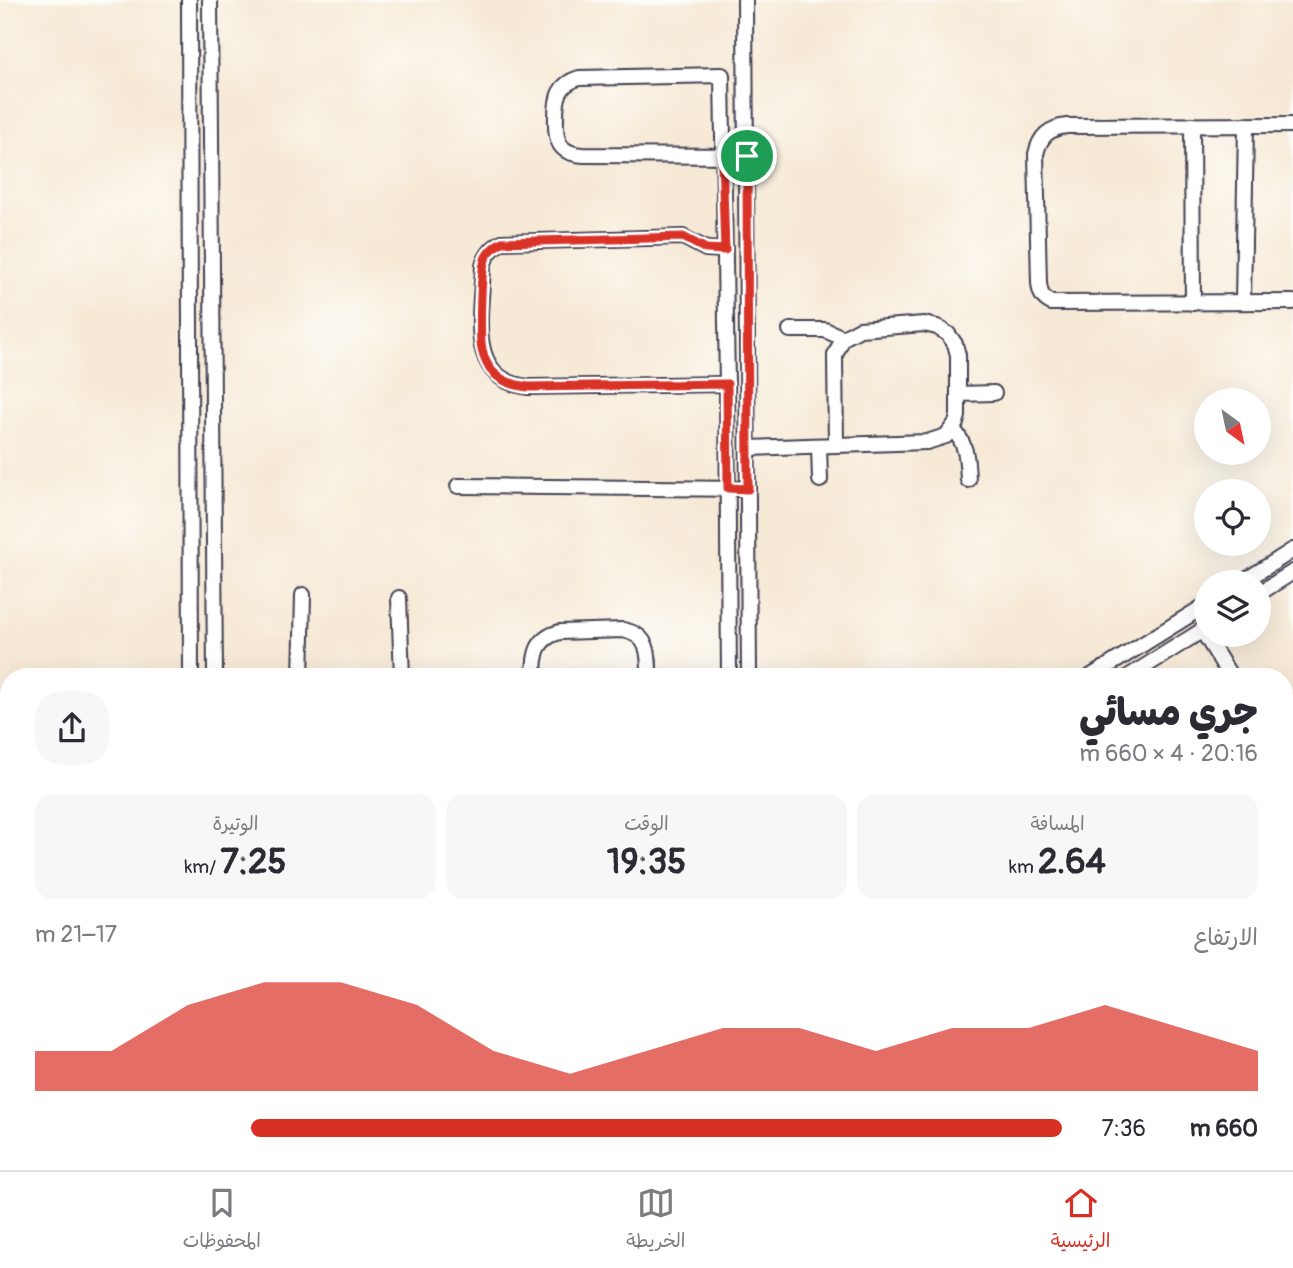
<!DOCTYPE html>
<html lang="ar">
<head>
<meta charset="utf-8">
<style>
	:root { --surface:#fff; --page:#f7f7f7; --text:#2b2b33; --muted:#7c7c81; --line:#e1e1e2; --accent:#d93025 }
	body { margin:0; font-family:Pangolin,"Playpen Sans Arabic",sans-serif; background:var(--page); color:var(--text); direction:rtl; height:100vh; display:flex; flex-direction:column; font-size:26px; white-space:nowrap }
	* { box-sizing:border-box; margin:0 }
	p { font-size:23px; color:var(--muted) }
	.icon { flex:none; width:38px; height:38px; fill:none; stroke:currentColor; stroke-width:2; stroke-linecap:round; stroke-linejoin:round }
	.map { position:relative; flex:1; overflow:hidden; direction:ltr }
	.sheet { position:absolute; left:0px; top:668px; width:1293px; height:502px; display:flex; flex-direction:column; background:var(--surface); border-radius:28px 28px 0 0; box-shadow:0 7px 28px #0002; direction:rtl }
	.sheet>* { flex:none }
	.needle { width:46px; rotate:147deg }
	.controls { position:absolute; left:1194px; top:388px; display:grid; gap:14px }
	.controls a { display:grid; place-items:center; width:77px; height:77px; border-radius:50%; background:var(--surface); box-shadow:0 7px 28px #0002; font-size:35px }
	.pin { position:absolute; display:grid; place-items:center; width:60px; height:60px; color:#fff; margin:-30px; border:4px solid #fff; border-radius:50%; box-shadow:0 2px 7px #0007 }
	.round { display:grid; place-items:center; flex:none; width:74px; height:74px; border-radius:28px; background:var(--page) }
	.headline { display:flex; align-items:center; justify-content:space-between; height:119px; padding:0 35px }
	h1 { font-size:38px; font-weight:800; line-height:52px }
	.figures { display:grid; grid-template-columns:repeat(3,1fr); gap:10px; height:119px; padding:7px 35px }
	.figures div { display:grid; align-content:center; border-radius:18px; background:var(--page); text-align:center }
	.figures b { font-size:35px; font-weight:800 }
	.figures small { font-size:19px; font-weight:400 }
	.figures p { font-size:19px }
	.chart { height:196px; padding:14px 35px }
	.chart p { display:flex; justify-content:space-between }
	.chart svg { width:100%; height:126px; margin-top:7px; fill:var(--accent); opacity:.7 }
	ul { padding:0 35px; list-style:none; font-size:23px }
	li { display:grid; grid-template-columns:112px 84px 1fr; align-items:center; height:52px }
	li i { height:18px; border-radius:9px; background:var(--accent) }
	.tabs { display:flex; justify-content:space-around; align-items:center; height:98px; border-top:2px solid var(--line); background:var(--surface); font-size:19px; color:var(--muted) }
	.tabs a { display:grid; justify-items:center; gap:4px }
	.tabs .on { color:var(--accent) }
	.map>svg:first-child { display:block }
	.building { fill:#e4afc1 }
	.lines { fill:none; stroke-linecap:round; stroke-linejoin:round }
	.minor-casing { stroke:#424052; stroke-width:18 }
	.minor { stroke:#fff; stroke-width:14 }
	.route-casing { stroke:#fff; stroke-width:14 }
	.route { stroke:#d93025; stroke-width:9 }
</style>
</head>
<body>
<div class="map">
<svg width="1293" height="1170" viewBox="0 0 1293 1170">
	<rect width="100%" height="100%" fill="#fdfcf7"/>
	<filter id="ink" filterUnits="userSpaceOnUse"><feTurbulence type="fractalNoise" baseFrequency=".0143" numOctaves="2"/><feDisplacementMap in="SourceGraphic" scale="14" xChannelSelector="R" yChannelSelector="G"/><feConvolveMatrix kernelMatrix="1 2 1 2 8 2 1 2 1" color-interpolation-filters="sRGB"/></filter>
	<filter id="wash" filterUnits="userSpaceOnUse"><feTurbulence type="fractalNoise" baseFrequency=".00686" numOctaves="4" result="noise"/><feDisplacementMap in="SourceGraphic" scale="28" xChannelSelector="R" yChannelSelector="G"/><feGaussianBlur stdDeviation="1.57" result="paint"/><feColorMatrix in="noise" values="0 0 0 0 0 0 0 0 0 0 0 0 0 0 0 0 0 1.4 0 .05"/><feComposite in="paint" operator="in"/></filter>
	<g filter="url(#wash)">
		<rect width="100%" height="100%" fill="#f6e9d5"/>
		<g id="blocks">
			<!-- building -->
			<g class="building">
				<polygon points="687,1162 701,1162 703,1166 707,1164 712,1170 674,1170"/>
				<polygon points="727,1162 773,1162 760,1170 737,1170 736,1167 733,1170"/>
				<polygon points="817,1162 868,1162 863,1165 865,1168 862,1170 818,1170"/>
			</g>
		</g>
	</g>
	<g filter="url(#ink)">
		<use href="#blocks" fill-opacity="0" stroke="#424052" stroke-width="2"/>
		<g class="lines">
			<!-- minor casing -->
			<g class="minor-casing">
				<g id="minor">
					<polyline points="189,0 191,677"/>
					<polyline points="210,0 215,677"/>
					<polyline points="745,0 749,677"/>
					<polyline points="1192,125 1193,303"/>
					<path d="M1293 125 1067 126C1049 128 1040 136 1036 154L1039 283C1040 293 1042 298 1051 303L1293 302"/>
					<path d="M725 250 706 249 683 237 502 242C492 248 487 254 483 265 482 312 464 379 528 387L727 384"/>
					<polyline points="1243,302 1246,125"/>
					<polyline points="790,330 825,330 843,338"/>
					<polyline points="958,394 994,393"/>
					<path d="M953 429C967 445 967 459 968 480"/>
					<polyline points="819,446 820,480"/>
					<polyline points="748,448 927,442 946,436 956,423 958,416 958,355 955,344 948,334 937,327 924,324 860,329 843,338 835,355 836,445"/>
					<polyline points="458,486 748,489"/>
					<polyline points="1241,583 1293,550"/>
					<polyline points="1258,594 1293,572"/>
					<polyline points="399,598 402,677"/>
					<polyline points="1202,630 1231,677"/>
					<polyline points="301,677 303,595"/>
					<path d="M534 677C534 655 536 638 560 632L623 630C650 635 649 655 649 677"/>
					<path d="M729 677 727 384 722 75 579 78C559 84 556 97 556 117 555 140 558 154 584 155L747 156"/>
					<polyline points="1090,677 1206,605"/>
					<polyline points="1128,677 1206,628"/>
					<polyline points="1284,762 1293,775"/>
					<polyline points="1284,1023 1293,1018"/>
					<polyline points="194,1162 194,1170"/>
					<polyline points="423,1162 423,1170"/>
					<polyline points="618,1162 620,1170"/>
					<polyline points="1271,1162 1276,1170"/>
					<polyline points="216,1170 216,1162"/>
					<polyline points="315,1170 315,1162"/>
					<polyline points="435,1170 435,1162"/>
					<polyline points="537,1170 537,1162"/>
					<polyline points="660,1170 672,1162"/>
					<polyline points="911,1170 923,1162"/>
				</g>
			</g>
			<!-- minor -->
			<use href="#minor" class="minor"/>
		</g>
	</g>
	<g class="lines" filter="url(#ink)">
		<!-- route casing -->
		<g class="route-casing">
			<path id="route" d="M722 156H747L748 489 728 488 727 384 528 387C513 385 500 381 490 369 485 361 482 352 481 343 480 328 480 269 486 257 490 250 495 246 502 242L683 237 706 249 725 250Z"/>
		</g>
		<!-- route -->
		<use href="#route" class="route"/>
	</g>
</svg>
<div class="controls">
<a><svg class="needle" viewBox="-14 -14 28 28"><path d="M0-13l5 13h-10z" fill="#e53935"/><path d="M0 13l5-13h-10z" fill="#7c7c81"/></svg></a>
<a><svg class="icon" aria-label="locate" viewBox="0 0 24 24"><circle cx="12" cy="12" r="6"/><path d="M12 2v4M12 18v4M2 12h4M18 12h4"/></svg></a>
<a><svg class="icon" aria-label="layers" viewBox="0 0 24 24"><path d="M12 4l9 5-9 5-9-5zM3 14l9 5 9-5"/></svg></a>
</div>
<div class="pin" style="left:747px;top:156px;background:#1e9e55"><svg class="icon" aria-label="arrive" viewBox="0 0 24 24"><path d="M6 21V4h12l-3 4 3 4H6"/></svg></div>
<section class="sheet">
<div class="headline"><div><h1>جري مسائي</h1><p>20:16 · 4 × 660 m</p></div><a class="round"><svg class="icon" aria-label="share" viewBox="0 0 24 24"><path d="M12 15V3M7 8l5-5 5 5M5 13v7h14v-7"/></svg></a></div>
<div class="figures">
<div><p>المسافة</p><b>2.64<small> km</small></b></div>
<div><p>الوقت</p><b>19:35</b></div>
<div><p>الوتيرة</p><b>7:25<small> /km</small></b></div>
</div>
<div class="chart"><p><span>الارتفاع</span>17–21 m</p>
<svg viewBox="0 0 160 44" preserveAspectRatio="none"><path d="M0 44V30L10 30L20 14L30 6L40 6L50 14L60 30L70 38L80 30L90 22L100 22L110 30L120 22L130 22L140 14L150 22L160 30V44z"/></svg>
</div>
<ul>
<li><b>660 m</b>7:36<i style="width:79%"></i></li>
</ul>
</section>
</div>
<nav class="tabs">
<a class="on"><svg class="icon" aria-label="home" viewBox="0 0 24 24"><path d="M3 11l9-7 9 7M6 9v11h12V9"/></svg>الرئيسية</a>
<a><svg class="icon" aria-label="map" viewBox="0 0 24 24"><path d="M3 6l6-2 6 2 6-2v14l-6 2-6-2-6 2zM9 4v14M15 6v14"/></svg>الخريطة</a>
<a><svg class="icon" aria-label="saved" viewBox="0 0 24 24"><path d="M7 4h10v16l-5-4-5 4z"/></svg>المحفوظات</a>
</nav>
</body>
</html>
